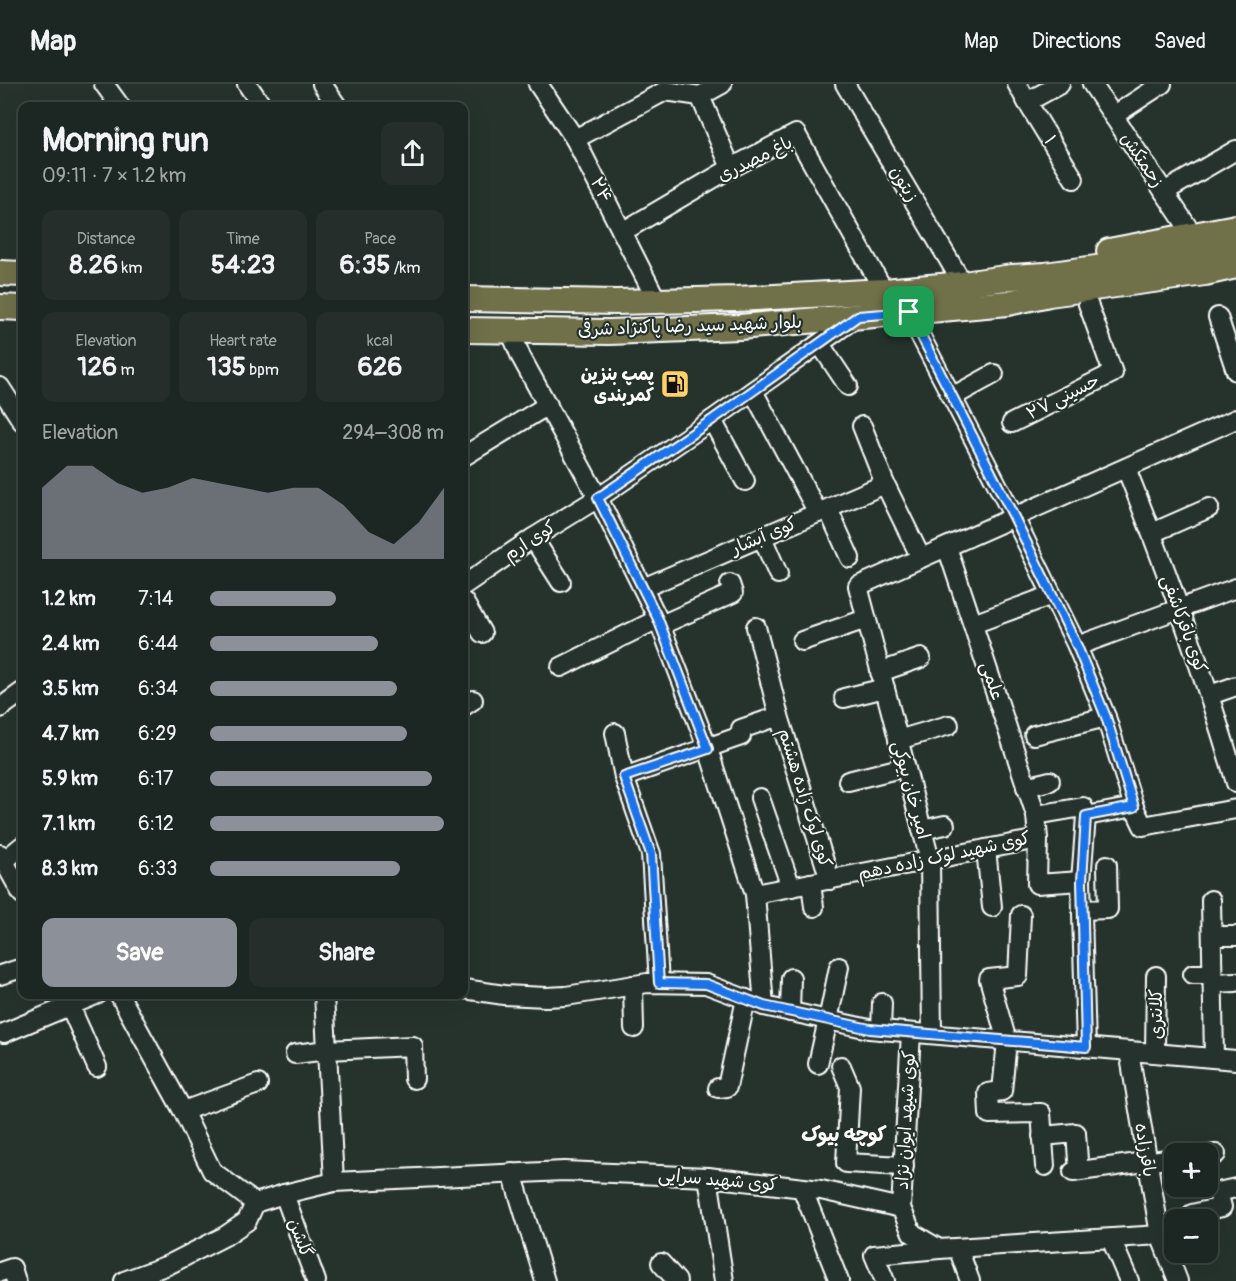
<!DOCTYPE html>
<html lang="en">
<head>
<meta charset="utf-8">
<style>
	:root { --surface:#1c2622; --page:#252e2a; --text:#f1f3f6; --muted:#a0a5a5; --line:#3a4340; --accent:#8c9099 }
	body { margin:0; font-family:Pangolin,"Playpen Sans Arabic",sans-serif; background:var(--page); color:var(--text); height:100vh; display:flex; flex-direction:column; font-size:22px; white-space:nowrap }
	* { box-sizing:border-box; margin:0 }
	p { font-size:20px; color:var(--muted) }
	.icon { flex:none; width:33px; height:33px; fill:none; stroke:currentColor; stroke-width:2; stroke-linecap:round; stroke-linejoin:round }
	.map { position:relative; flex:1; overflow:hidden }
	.panel { position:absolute; left:18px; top:18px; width:450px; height:897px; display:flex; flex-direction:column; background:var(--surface); border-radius:12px; box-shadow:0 6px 24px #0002,0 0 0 2px var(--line) }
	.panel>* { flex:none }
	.buttons { position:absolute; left:1164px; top:1059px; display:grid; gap:12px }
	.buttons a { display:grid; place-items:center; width:54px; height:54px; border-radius:12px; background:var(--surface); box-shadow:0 6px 24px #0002,0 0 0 2px var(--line); font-size:30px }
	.pin { position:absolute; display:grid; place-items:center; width:51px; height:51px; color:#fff; margin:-26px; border-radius:12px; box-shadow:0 3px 9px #0006 }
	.round { display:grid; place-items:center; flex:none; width:63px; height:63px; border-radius:12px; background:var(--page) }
	.head { display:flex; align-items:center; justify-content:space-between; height:102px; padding:0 24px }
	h1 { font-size:33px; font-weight:800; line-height:45px }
	.figures { display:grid; grid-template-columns:repeat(3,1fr); gap:9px; height:102px; padding:6px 24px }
	.figures div { display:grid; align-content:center; border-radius:12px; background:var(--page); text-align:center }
	.figures b { font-size:26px; font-weight:800 }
	.figures small { font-size:16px; font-weight:400 }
	.figures p { font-size:16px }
	.chart { height:168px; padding:12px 24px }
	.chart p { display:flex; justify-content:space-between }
	.chart svg { width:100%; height:108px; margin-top:6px; fill:var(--accent); opacity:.7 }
	.button { display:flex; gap:12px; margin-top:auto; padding:12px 24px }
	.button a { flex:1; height:69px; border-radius:12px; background:var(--accent); color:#fff; font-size:24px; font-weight:800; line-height:69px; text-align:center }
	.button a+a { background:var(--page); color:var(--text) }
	ul { padding:0 24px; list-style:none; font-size:20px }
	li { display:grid; grid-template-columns:96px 72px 1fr; align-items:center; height:45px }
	li i { height:15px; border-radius:8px; background:var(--accent) }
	header { display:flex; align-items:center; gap:36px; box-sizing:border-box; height:84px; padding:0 30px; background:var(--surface); border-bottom:2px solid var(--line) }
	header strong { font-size:28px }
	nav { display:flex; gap:33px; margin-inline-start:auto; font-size:21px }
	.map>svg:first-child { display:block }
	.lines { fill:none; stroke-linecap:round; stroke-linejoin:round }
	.minor-casing { stroke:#fff; stroke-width:22 }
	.major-casing { stroke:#fff; stroke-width:28 }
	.minor { stroke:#26332d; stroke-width:18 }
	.major { stroke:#6f704a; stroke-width:24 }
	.route-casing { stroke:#fff; stroke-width:12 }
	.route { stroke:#1a73e8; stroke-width:8 }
	.labels { text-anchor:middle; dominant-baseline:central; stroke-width:4.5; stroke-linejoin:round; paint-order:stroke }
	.street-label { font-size:18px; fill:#fff; stroke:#26332d }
	.poi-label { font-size:18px; font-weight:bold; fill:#fff; stroke:#26332d; text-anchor:end }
	.neighbourhood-label { font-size:20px; font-weight:bold; fill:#fff; stroke:#26332d }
</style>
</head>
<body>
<header>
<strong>Map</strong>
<nav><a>Map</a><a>Directions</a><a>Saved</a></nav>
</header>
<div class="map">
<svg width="1236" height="1197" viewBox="0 0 1236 1197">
	<rect width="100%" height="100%" fill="#26332d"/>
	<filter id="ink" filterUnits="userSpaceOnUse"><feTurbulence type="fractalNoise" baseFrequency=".0167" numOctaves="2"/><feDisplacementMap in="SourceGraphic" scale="12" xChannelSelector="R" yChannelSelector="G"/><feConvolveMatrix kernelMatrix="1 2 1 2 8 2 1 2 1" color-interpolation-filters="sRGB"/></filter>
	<g filter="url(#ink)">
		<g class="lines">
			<!-- minor casing -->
			<g class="minor-casing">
				<g id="minor">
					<polyline points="104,0 120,22"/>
					<polyline points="247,0 262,22"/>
					<polyline points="322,0 337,22"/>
					<polyline points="538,0 575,55 657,217"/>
					<polyline points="845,0 963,200"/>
					<polyline points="1017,0 1027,18 1060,0"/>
					<polyline points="1092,0 1193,151"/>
					<polyline points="700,12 731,84"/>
					<polyline points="1027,18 1074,95"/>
					<polyline points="1113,32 1162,0"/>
					<polyline points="575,55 665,7 700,12 722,0"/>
					<polyline points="1164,108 1236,66"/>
					<polyline points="622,148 731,84 796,50 884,207"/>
					<polyline points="908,228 1014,433 1077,562 1106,633 1134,723"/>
					<polyline points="1218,233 1236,287"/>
					<polyline points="510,246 521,273 598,414 658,535 708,665 755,810 764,922"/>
					<polyline points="820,260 848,302"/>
					<polyline points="0,303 22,337"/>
					<polyline points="753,307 818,429"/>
					<polyline points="952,313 994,290"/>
					<polyline points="712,336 745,397"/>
					<polyline points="1012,339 1113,289 1088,220"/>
					<polyline points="862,342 885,400 921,474"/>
					<polyline points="464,372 548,321"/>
					<path d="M1126 384C1167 487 1205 592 1236 699"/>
					<polyline points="828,425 850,474"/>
					<polyline points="1152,449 1209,424"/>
					<polyline points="762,453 778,490"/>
					<polyline points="533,454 561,498"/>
					<polyline points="947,463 1036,731"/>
					<polyline points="464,501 533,454 598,414 712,336 858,232"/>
					<polyline points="643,504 885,400"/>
					<polyline points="464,518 482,549"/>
					<polyline points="973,540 1052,511"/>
					<polyline points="661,541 733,509 730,500"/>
					<polyline points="802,557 866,535"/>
					<polyline points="1077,562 1236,504"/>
					<polyline points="561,583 658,535"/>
					<polyline points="880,588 921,574"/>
					<polyline points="1210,611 1236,602"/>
					<polyline points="844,614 885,604"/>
					<polyline points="464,622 473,616"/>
					<polyline points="0,624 22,608"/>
					<polyline points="779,632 830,796"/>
					<polyline points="615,649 624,693 651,770 659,899"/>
					<polyline points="1034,651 1106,633"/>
					<polyline points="898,656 949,641"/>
					<polyline points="624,693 741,652 741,645 779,632 756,543"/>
					<polyline points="848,697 905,683"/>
					<polyline points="1026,703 1050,697"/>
					<polyline points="760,714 791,803"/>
					<polyline points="922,746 945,741"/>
					<polyline points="1038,755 1037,800 1081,797"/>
					<polyline points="986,765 992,823"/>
					<polyline points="0,770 22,810"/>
					<polyline points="4,777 22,762"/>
					<polyline points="811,799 814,823"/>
					<polyline points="755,810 1038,755 1036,731 1083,723 1086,732 1134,723 1143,742 1236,725"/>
					<polyline points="1211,816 1214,974"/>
					<polyline points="1082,826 1108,825 1107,781"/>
					<polyline points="1021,831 1018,892 989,895 1007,957 1002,1007 988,1009 989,1030 1041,1029 1045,1082"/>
					<polyline points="1212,852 1236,852"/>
					<polyline points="1193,890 1212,890"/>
					<polyline points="0,891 22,884"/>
					<polyline points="1213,899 1236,898"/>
					<polyline points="633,901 634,944"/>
					<polyline points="464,905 504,911 546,913 566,912 647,899 706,900 764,922 869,945 1236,976"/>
					<polyline points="119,910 183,1027 212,1087 255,1119"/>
					<polyline points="324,910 334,1098"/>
					<polyline points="70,922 97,983"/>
					<polyline points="790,928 791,894"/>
					<polyline points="881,946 882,919"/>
					<polyline points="4,949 98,910"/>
					<polyline points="932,950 930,776 858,502 1236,335"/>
					<polyline points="1086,963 1081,797 1086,732"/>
					<polyline points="1129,967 1160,1151 1178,1197"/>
					<polyline points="1155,969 1156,892"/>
					<polyline points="295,970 327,966 413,962 414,995"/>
					<polyline points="818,980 828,936 839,883"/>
					<polyline points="841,982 850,1003 846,1079 904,1082"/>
					<polyline points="718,1004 727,1003 746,915"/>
					<polyline points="183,1027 258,1000"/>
					<polyline points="1042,1052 1076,1049 1078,1076"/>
					<polyline points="1208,1071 1216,1070"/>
					<polyline points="1073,1088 1174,1074"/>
					<polyline points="512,1089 545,1197"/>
					<polyline points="708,1093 724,1197"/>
					<polyline points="802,1104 839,1197"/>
					<polyline points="284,1110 316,1197"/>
					<polyline points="255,1119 284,1110 334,1098 564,1087 708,1093 821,1106 901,1124 912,1149 939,1165 1160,1151"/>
					<polyline points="901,1124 911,949"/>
					<polyline points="1192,1130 1222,1123 1218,1108 1236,1104"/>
					<polyline points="1111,1155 1129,1197"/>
					<polyline points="958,1164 970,1197"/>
					<polyline points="661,1179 677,1197"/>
					<polyline points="0,1188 12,1184 16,1197"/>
					<polyline points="124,1197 168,1181 225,1152 247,1137 255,1119"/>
					<polyline points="885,1197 874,1171 939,1165"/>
				</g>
			</g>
			<!-- major casing -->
			<g class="major-casing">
				<g id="major">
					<polyline points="1109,167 1236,143"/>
					<polyline points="0,189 22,190"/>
					<polyline points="464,215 616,218 736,215 884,207 963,200 1012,193 1045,191 1205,169 1236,163"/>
					<polyline points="0,223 22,224"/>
					<polyline points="464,246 609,248 740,243 1008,219 1049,210 1205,189 1236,182"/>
				</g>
			</g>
			<!-- minor -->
			<use href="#minor" class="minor"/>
			<!-- major -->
			<use href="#major" class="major"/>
		</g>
	</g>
	<g class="lines" filter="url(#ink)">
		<!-- route casing -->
		<g class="route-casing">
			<polygon id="route" points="909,228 1014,433 1077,562 1106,633 1134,723 1086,732 1082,797 1086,963 870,945 764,922 706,900 659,899 651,770 624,693 708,665 658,535 598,414 712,336 858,232"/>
		</g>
		<!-- route -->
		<use href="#route" class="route"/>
	</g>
	<!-- icons -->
	<defs>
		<g id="fuel-square" transform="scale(1.5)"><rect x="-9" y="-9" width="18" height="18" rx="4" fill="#ffd166" stroke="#26332d"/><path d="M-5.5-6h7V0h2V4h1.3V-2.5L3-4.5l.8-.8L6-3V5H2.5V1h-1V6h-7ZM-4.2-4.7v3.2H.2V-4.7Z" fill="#111"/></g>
	</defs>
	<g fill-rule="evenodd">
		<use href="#fuel-square" x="675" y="300"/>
	</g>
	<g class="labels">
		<!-- street labels -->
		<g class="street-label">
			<text transform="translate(1050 56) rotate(59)">۱</text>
			<text transform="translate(755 75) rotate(-26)">باغ مصدری</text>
			<text transform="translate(1142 76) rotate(56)">زحمتکش</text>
			<text transform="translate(904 100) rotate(59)">زیتون</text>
			<text transform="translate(601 106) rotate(63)">۲۴</text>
			<text transform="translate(690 242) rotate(-2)">بلوار شهید سید رضا پاکنژاد شرقی</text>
			<text transform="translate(1063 313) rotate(-27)">حسینی ۲۷</text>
			<text transform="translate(764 452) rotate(-23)">کوی آبشار</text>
			<text transform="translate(530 457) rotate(-33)">کوی ارم</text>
			<text transform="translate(1184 540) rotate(70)">کوی باقرکاشفی</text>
			<text transform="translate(992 597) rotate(72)">علمی</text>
			<text transform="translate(911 706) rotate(75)">امیر خان بیوکی</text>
			<text transform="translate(805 714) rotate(73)">کوی لوک زاده هشتم</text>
			<text transform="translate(944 772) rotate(-12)">کوی شهید لوک زاده دهم</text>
			<text transform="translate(1156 930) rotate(-90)">کلانتری</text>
			<text transform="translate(906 1036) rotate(-87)">کوی شیهد ایوان نژاد</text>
			<text transform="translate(1145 1066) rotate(81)">باقرزاده</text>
			<text transform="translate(718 1096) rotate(5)">کوی شهید سرایی</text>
			<text transform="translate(300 1154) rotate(69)">گلشن</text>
		</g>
		<!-- poi labels -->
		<g class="poi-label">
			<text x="654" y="290">پمپ بنزین<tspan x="654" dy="21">کمربندی</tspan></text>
		</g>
		<!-- neighbourhood labels -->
		<g class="neighbourhood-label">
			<text x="844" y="1050">کوچه بیوک</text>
		</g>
	</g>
</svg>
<div class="buttons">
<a>+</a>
<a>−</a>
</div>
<div class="pin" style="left:909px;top:228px;background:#1e9e55"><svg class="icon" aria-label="arrive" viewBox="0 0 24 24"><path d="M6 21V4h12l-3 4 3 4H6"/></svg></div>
<section class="panel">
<div class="head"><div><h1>Morning run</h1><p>09:11 · 7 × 1.2 km</p></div><a class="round"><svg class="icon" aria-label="share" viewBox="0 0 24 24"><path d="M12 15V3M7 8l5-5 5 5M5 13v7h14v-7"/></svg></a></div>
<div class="figures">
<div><p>Distance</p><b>8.26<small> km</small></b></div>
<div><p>Time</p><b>54:23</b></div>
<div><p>Pace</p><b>6:35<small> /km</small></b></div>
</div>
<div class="figures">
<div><p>Elevation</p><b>126<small> m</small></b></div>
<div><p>Heart rate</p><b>135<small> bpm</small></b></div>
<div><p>kcal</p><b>626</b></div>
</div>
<div class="chart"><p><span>Elevation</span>294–308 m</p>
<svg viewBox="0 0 160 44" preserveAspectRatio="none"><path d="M0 44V15L10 6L20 6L30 13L40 17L50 15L60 11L70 13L80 15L90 17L100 15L110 15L120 22L130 33L140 38L150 29L160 15V44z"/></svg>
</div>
<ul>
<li><b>1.2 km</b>7:14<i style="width:54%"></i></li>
<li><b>2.4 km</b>6:44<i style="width:72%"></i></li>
<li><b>3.5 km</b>6:34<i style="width:80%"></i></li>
<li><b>4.7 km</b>6:29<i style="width:84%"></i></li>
<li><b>5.9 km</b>6:17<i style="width:95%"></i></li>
<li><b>7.1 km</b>6:12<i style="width:100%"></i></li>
<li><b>8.3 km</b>6:33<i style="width:81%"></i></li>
</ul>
<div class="button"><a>Save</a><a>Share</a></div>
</section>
</div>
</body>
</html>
